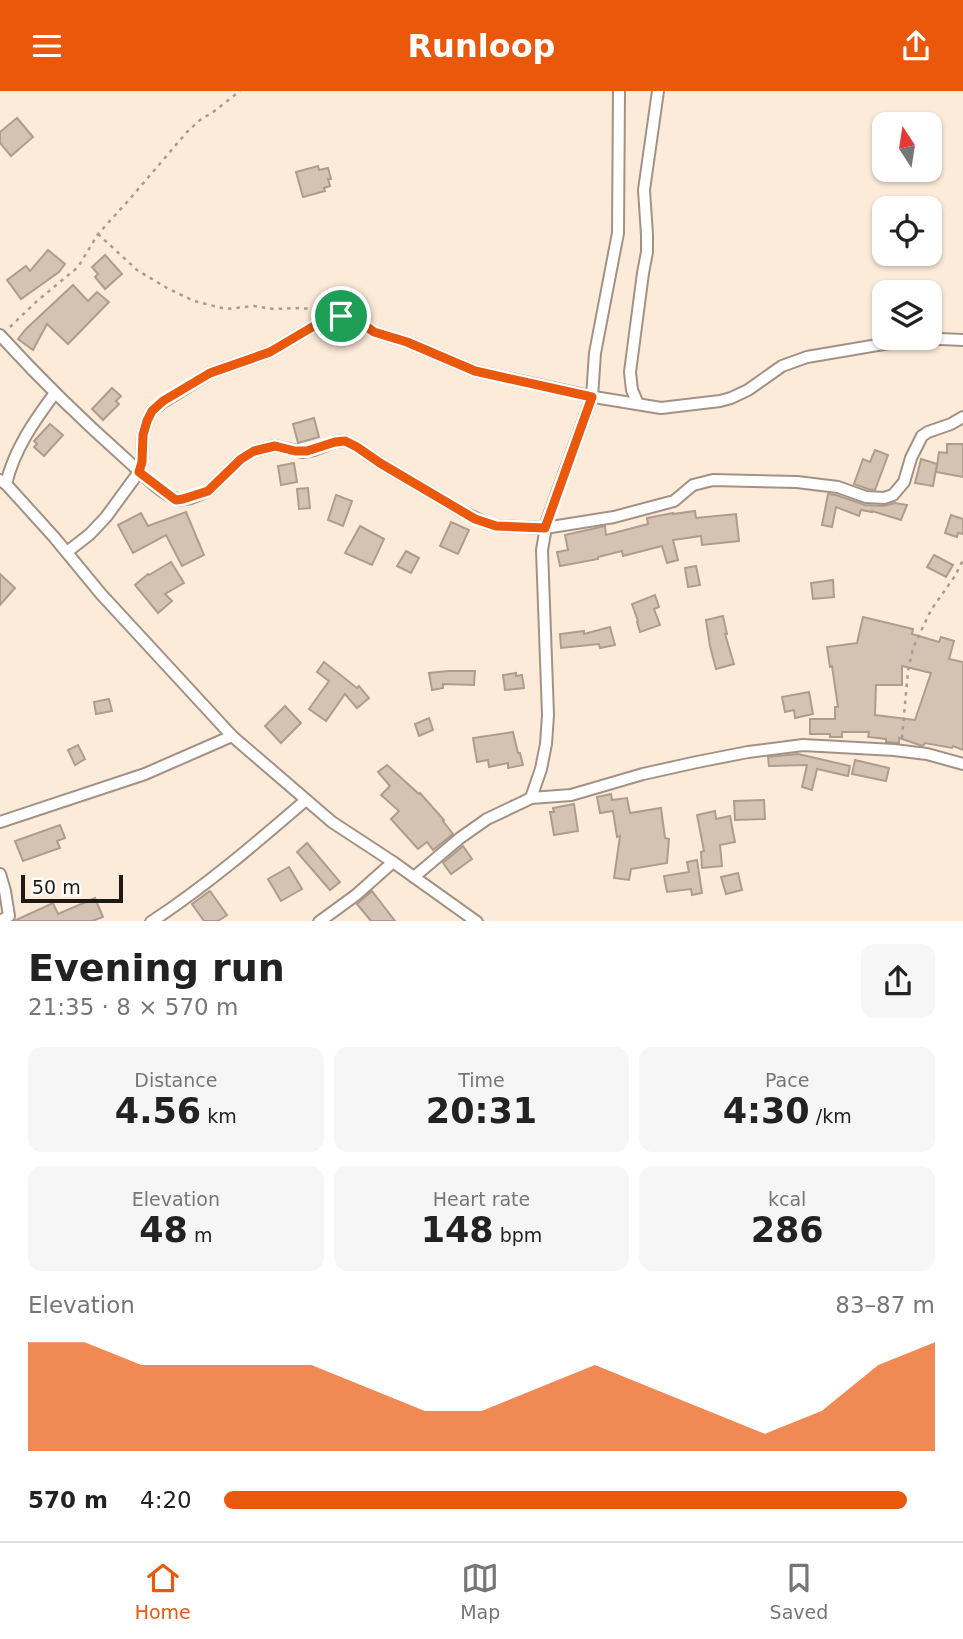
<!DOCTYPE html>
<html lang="en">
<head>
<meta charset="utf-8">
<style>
	:root { --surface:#fff; --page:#f6f6f6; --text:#222; --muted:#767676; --line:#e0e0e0; --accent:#ea580c }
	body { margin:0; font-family:"DejaVu Sans",sans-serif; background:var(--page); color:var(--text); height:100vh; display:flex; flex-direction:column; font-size:26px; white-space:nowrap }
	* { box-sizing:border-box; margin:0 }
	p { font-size:23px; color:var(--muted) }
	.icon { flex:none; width:38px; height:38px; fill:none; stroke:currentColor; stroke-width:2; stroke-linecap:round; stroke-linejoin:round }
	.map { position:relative; height:830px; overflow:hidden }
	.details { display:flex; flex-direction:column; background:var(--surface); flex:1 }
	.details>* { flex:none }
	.needle { width:46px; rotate:348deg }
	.buttons { position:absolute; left:872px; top:21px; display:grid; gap:14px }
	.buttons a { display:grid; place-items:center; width:70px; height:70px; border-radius:14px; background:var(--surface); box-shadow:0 2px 5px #0004; font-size:35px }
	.scale { position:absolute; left:21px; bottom:18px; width:102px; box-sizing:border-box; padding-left:7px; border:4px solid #1f1913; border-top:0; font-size:19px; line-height:24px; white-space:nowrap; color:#1f1913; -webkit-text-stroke:5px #fffbf8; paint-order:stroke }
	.pin { position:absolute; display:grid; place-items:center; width:60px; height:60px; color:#fff; margin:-30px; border:4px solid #fff; border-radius:50%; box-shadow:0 2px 7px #0007 }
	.round { display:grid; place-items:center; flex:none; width:74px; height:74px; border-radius:14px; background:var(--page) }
	.overview { display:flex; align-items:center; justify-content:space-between; height:119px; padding:0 28px }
	h1 { font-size:38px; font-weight:700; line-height:52px }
	.metrics { display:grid; grid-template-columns:repeat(3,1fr); gap:10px; height:119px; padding:7px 28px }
	.metrics div { display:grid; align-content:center; border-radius:14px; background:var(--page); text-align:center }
	.metrics b { font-size:35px; font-weight:700 }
	.metrics small { font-size:19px; font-weight:400 }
	.metrics p { font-size:19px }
	.chart { height:196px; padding:14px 28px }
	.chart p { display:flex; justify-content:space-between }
	.chart svg { width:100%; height:126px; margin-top:7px; fill:var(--accent); opacity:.7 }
	ul { padding:0 28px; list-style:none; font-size:23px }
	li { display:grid; grid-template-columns:112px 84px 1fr; align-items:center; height:52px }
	li i { height:18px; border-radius:9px; background:var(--accent) }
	header { display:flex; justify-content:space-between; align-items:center; height:91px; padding:0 28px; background:var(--accent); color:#fff; font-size:32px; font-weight:700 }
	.tabs { display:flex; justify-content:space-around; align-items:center; height:98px; border-top:2px solid var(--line); background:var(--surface); font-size:19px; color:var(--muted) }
	.tabs a { display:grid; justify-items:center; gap:4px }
	.tabs .current { color:var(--accent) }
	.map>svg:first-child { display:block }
	.building { fill:#d4c2b2; stroke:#ae9d8d; stroke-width:2; fill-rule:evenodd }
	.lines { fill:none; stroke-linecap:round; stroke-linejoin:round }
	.street-casing { stroke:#a39283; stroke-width:14 }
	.path { stroke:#a99b8e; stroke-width:2.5; stroke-dasharray:3.5 5; stroke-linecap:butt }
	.street { stroke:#fff; stroke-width:10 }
	.route-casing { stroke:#fff; stroke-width:14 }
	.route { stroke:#ea580c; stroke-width:9 }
</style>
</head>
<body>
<header><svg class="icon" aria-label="menu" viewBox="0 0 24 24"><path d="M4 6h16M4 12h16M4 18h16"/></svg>Runloop<svg class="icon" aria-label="share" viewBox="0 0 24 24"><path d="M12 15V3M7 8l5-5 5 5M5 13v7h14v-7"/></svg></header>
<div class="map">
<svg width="963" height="831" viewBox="0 0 963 831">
	<rect width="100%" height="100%" fill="#fdebda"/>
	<!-- building -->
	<g class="building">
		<polygon points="17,27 33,46 11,65 0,52 0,41"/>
		<polygon points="318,75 319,79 328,77 331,88 328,88 330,95 324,97 325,100 303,106 296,81"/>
		<polygon points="48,159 65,173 59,181 21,208 7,189 26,175 30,180"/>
		<polygon points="105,164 122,183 105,198 95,186 98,183 92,176"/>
		<polygon points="73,194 88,210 97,201 109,211 68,253 47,233 33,259 18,248 26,238"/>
		<polygon points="112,297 121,305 116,310 119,313 103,329 92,318"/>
		<polygon points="314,327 319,346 298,352 293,333"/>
		<polygon points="50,333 63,344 44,365 34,356 37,353 34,350"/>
		<polygon points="947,353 963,353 963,386 936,381 939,361 947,362"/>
		<polygon points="875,359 888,364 875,399 868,398 854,393 863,368 870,371"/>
		<polygon points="921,368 937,373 933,395 915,392"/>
		<polygon points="294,372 297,391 281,394 278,375"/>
		<polygon points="308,397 310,417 299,418 297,398"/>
		<polygon points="828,403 836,404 865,414 884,415 895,412 907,414 901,429 872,420 872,421 861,419 859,425 836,416 832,436 822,434"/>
		<polygon points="336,404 352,410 343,435 328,429"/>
		<polygon points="695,420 696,427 736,423 739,450 702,454 701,445 673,449 678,469 667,472 662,455 623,465 622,460 598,466 598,468 560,475 557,461 568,459 565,444 605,435 606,444 648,433 647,427 673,422 673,423"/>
		<polygon points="186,421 204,464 182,475 166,444 133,462 118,434 141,422 148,435"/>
		<polygon points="951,424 963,428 963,443 958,442 957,446 945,442"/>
		<polygon points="451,431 469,439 458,463 440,455"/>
		<polygon points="360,435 384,448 372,474 345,462"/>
		<polygon points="406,460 419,467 411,482 397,475"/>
		<polygon points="934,464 953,474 946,486 927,476"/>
		<polygon points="171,471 184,492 165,503 172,510 158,522 135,494 148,483 149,484"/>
		<polygon points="696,475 700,494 688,496 685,477"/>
		<polygon points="0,483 15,497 0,514"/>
		<polygon points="833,489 834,506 813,508 811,492"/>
		<polygon points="655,504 659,516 654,518 660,534 640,541 637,531 638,530 632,513"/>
		<polygon points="723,525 727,543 725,543 734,573 716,578 710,555 706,529"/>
		<path d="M863 526 913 538 912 543 939 551 941 546 954 550 949 568 963 571V659L953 655 952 657 925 652 923 655 899 647V652L886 651V648L868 646 869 641H842V646H830V643H810V628H835V616H838L832 575 830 576 827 556 857 552ZM902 575 931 582 915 629 875 624 876 594H902Z"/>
		<polygon points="610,536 615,554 600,557 599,553 561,557 560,543 584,540 584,543"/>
		<polygon points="324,571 357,597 359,595 369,607 357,617 345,603 326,630 309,618 329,590 317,581"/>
		<polygon points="448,580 475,580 474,594 443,593 443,597 432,599 429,582"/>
		<polygon points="516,582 516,585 522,584 524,597 505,599 503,584"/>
		<polygon points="809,601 813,623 795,627 794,619 785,621 782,606"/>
		<polygon points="109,608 112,620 96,623 94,611"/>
		<polygon points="285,615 301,632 281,652 265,635"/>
		<polygon points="429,627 433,639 419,645 415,633"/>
		<polygon points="513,641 518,662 520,662 523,674 508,677 508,672 489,676 488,669 477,671 473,647"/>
		<polygon points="78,654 85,668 75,674 68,659"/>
		<polygon points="798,663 850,675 848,685 817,678 812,699 802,696 807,674 769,675 768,666"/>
		<polygon points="855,669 889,677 886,690 852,683"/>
		<polygon points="387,674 419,703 420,702 444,729 443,730 453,743 433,759 427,751 418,758 391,728 399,720 381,704 390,695 378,681"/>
		<polygon points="611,703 612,709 627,707 630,722 661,717 665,747 669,748 667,772 631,778 629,789 614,787 620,745 617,746 613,720 600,722 597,706"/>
		<polygon points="764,709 765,728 735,729 734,710"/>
		<polygon points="574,713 578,740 554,744 550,721 554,721 553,717"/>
		<polygon points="715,720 716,728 730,725 735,751 720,754 722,775 702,777 701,761 704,760 697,724"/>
		<polygon points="60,734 65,747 57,750 60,757 23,770 15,750"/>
		<polygon points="307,752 340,791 330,799 297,761"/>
		<polygon points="463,755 472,768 451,783 443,772"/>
		<polygon points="697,769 702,802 692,804 691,798 667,801 664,785 689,781 687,771"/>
		<polygon points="289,776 302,798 281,810 268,788"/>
		<polygon points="738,782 742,799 726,803 721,786"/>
		<polygon points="210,800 227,824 218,830 204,830 192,813"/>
		<polygon points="372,800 395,830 371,830 357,813"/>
		<polygon points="95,807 103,826 92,830 14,830 53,812 58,823"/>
	</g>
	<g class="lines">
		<!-- street casing -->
		<g class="street-casing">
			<g id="street">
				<path d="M0 244C40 288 82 329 127 369 142 383 159 401 178 409L191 407 208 400 241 368 254 360 275 355 302 361 314 359 335 351 345 350 357 356 380 372 463 421 486 432 496 435 545 437 614 426 674 410 693 394 713 389 797 391 838 396 866 406 884 407 893 404 904 391 911 367 922 345 928 341 951 333 963 326"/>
				<polyline points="638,313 632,299 630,281 643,182 647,161 647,144 644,99 658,0"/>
				<polyline points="0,389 6,393 54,446 101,503 232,645 332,731 393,771 477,831"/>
				<path d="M6 393C14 359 34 330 55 302"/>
				<polyline points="67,461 90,443 106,426 139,381 142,371 143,344 147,330 152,320 163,311 210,282 270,261 319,232 335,226 354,227 374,241 407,251 475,280 594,306 661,317 720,310 731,307 748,299 782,275 807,266 919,247 963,249"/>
				<polyline points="531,707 541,678 546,653 548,624 542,459 547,430 592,306 595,262 618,142 619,0"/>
				<polyline points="0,731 145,683 232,645"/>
				<polyline points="0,783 5,800 9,825 0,830"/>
				<polyline points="414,786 460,747 487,728 523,711 531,707 571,704 643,683 697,671 748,661 803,654 894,659 927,663 963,673"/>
				<path d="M151 831C206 795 256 752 306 709"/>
				<polyline points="319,831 356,804 393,771"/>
			</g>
		</g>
		<!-- path -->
		<g class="path">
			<polyline points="98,143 137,179 167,197 194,210 226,218 254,215 274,218 300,217 319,219"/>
			<polyline points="10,236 37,210 78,176 98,143 128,110 187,41 200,29 213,21 240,0"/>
			<polyline points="902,647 908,580 913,557 931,519 955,485 963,469"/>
		</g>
		<!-- street -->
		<use href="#street" class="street"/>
	</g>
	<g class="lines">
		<!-- route casing -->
		<g class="route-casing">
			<polygon id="route" points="341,225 354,227 374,241 407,251 475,280 592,306 545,437 496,435 475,428 380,372 357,356 345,350 335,351 307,360 295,360 275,355 254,360 241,368 208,400 183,408 176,409 173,407 139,381 142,371 143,344 147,330 152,320 163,310 210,282 270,261 319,232"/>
		</g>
		<!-- route -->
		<use href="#route" class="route"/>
	</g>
</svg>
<div class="buttons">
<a><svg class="needle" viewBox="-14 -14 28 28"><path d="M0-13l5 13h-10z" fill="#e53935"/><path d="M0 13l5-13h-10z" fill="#767676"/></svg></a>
<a><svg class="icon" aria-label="locate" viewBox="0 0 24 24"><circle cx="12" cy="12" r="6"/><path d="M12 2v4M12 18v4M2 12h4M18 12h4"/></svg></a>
<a><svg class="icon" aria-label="layers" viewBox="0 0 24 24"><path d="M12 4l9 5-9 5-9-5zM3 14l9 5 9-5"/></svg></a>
</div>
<div class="scale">50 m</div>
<div class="pin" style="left:341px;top:225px;background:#1e9e55"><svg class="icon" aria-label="arrive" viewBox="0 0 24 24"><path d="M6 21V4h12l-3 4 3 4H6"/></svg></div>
</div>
<section class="details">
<div class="overview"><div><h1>Evening run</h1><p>21:35 · 8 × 570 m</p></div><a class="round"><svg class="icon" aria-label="share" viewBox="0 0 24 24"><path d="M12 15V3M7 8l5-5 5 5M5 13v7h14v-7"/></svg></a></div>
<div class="metrics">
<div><p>Distance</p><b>4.56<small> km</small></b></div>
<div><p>Time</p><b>20:31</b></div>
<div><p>Pace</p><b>4:30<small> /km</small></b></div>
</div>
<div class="metrics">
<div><p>Elevation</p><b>48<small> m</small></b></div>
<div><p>Heart rate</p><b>148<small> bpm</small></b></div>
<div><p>kcal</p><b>286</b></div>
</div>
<div class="chart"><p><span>Elevation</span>83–87 m</p>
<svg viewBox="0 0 160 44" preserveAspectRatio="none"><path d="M0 44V6L10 6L20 14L30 14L40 14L50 14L60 22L70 30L80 30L90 22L100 14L110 22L120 30L130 38L140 30L150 14L160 6V44z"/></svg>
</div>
<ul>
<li><b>570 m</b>4:20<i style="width:96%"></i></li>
</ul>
</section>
<nav class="tabs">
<a class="current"><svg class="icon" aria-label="home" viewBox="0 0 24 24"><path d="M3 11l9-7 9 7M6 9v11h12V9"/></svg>Home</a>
<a><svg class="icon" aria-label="map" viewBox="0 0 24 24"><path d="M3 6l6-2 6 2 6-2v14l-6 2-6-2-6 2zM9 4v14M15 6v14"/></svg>Map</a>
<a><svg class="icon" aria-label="saved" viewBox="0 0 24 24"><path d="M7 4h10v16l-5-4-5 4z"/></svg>Saved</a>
</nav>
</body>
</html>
